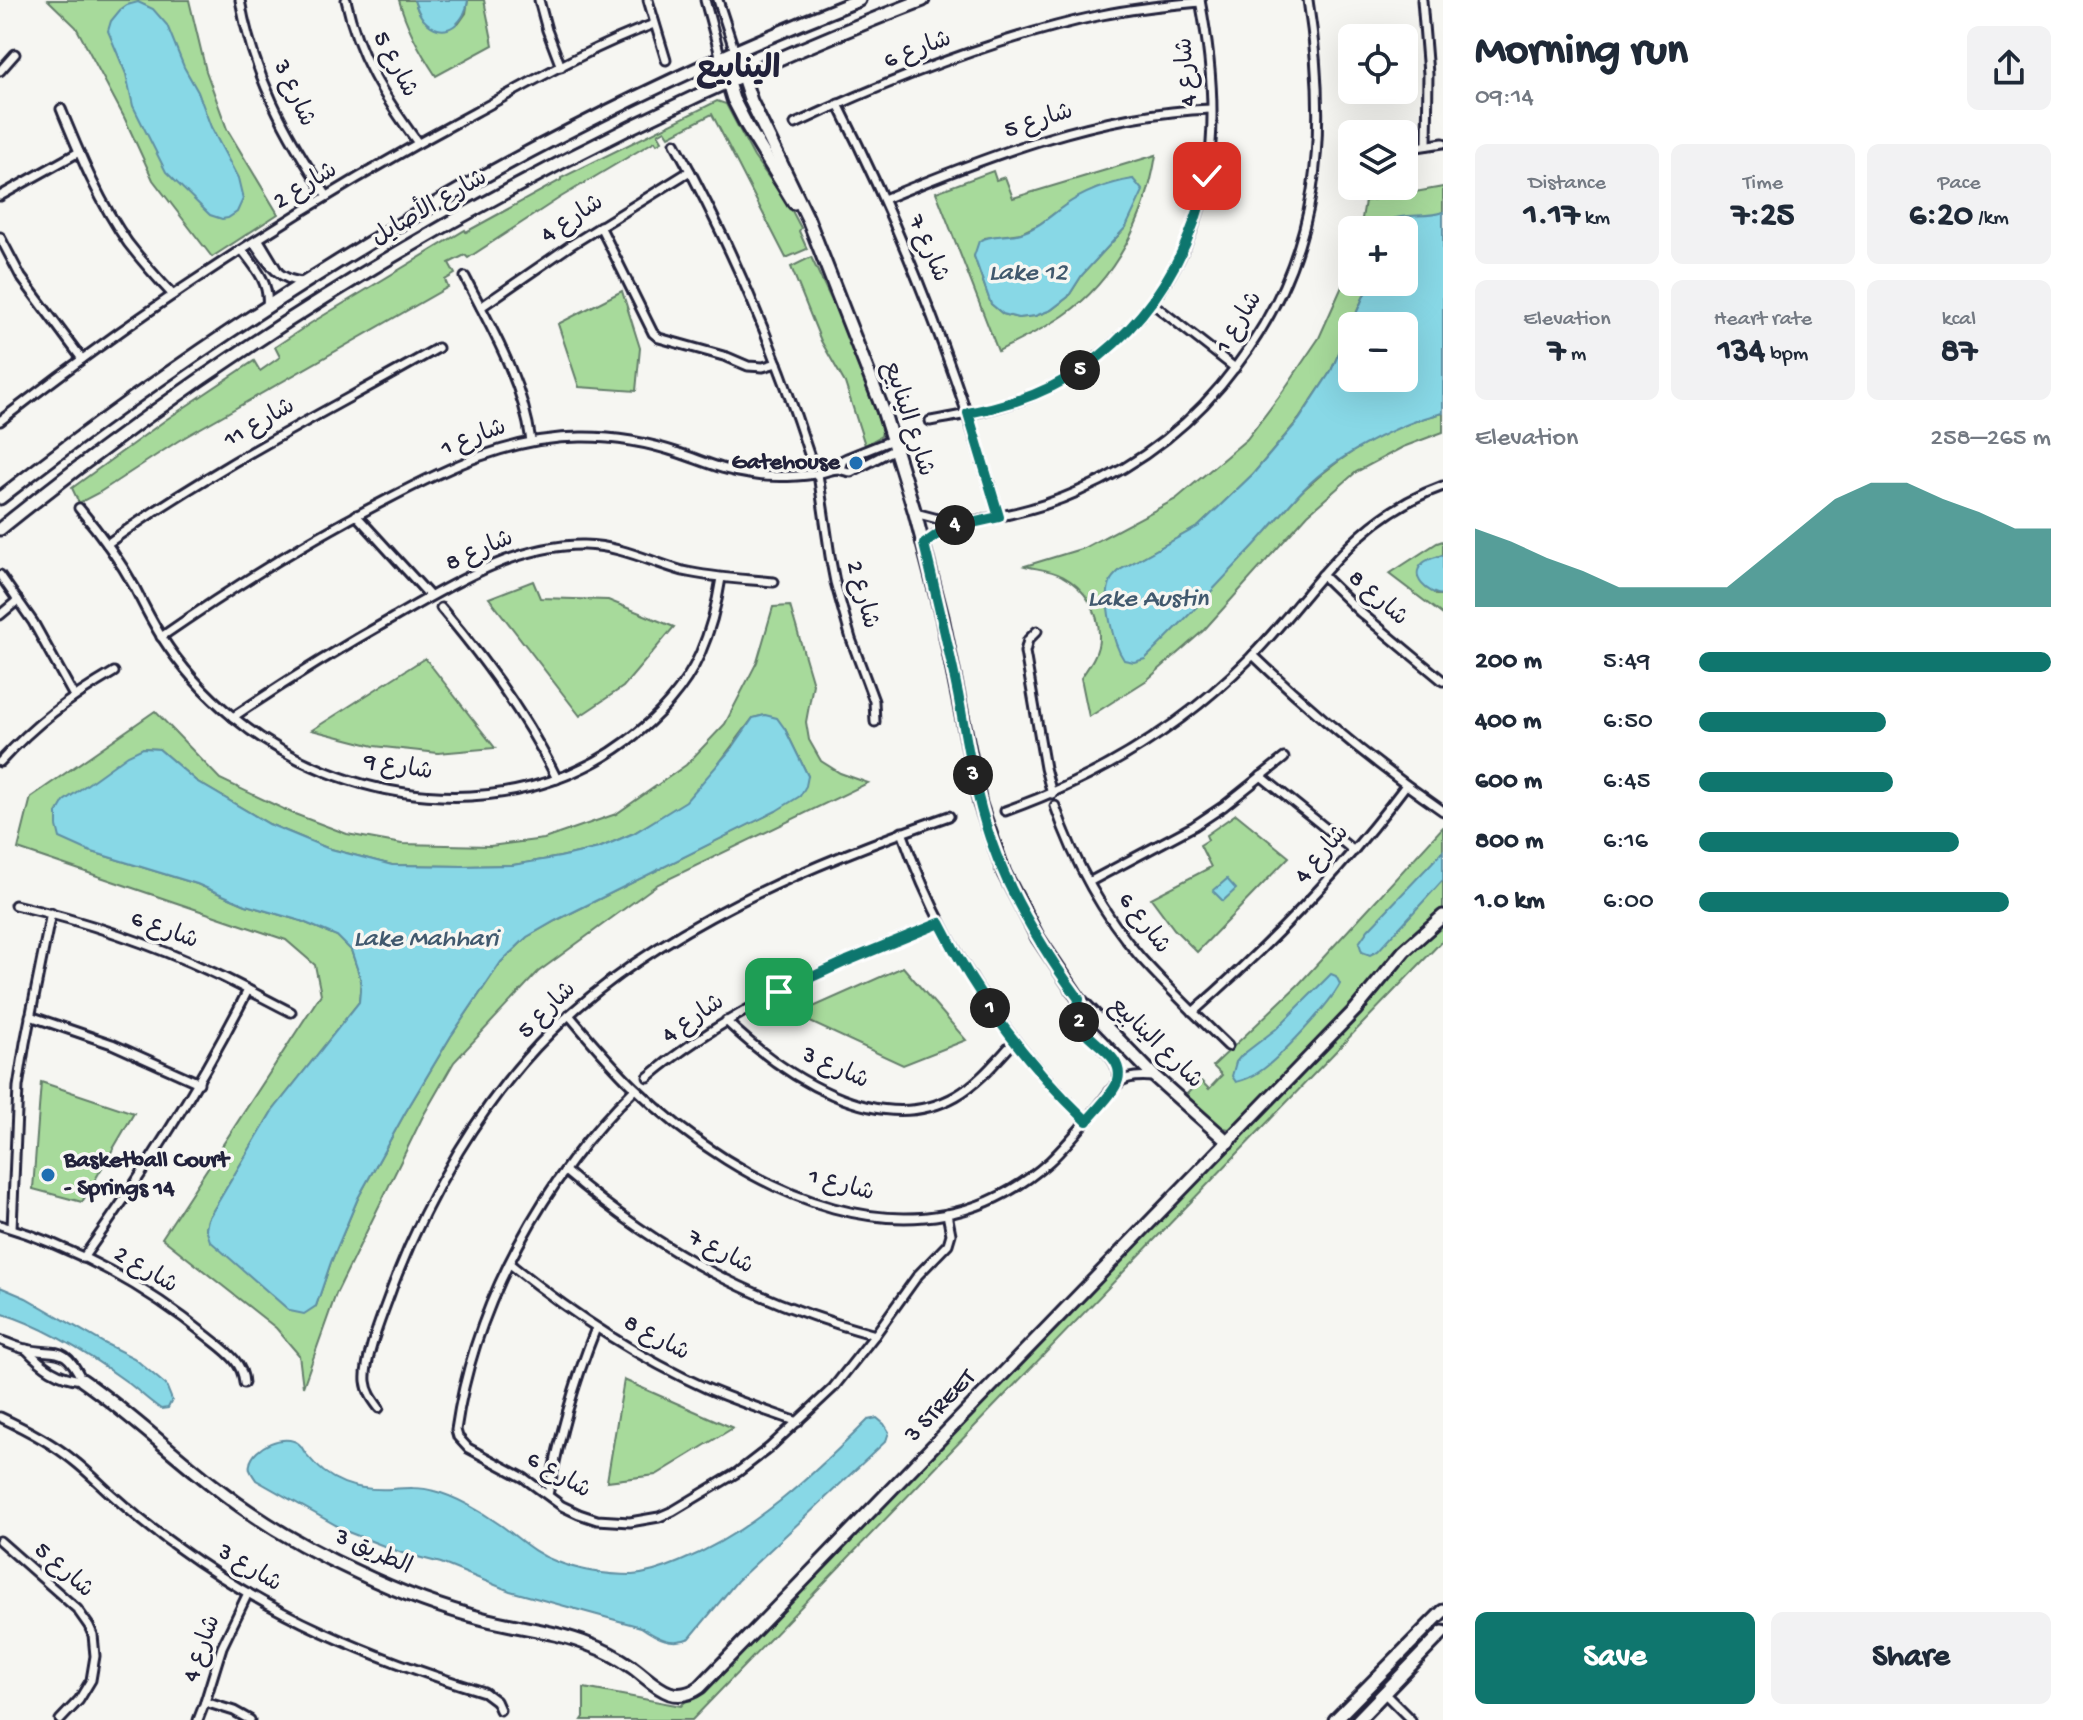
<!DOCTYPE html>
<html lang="en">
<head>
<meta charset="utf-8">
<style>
	:root { --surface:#fff; --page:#f2f2f3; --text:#1f2937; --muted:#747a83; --accent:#0f766e }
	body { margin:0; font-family:"Gochi Hand","Playpen Sans Arabic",sans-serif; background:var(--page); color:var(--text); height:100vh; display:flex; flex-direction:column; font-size:30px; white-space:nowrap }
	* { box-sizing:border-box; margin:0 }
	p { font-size:26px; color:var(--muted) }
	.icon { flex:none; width:44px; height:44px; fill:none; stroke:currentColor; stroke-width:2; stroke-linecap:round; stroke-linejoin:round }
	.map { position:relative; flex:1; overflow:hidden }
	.sheet { display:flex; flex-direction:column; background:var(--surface); width:640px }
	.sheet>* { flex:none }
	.tools { position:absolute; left:1338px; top:24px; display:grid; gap:16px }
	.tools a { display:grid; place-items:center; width:80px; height:80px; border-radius:12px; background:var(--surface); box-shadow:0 8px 32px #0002; font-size:40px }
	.pin { position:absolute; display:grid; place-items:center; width:68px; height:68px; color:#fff; margin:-34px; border-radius:16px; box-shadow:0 4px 12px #0006 }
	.km { position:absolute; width:40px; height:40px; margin:-20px; border-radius:50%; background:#222; color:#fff; font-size:22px; line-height:40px; text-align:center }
	.round { display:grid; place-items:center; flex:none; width:84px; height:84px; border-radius:12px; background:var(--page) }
	.headline { display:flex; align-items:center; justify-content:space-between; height:136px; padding:0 32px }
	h1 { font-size:44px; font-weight:800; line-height:60px }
	.stats { display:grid; grid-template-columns:repeat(3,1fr); gap:12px; height:136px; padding:8px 32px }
	.stats div { display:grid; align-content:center; border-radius:12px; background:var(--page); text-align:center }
	.stats b { font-size:34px; font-weight:800 }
	.stats small { font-size:22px; font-weight:400 }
	.stats p { font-size:22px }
	.chart { height:224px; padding:16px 32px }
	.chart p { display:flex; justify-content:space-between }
	.chart svg { width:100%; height:144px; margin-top:8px; fill:var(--accent); opacity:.7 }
	.cta { display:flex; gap:16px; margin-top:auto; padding:16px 32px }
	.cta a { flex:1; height:92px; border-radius:12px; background:var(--accent); color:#fff; font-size:32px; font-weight:800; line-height:92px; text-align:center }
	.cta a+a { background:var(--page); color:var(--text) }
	ul { padding:0 32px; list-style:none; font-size:26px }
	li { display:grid; grid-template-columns:128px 96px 1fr; align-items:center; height:60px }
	li i { height:20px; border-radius:10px; background:var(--accent) }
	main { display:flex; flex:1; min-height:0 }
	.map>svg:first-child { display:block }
	.green { fill:#a7da9b; stroke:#647e6b; stroke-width:2; fill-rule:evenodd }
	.water { fill:#88d8e6; stroke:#5f8fa2; stroke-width:2; fill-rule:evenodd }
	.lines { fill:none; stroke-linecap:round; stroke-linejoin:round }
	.street-casing { stroke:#22223b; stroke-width:13 }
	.secondary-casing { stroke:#22223b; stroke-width:17 }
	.street { stroke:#f6f6f2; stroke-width:7 }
	.secondary { stroke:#f6f6f2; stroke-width:11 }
	.route-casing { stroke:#fff; stroke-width:16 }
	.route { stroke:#0f766e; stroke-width:10 }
	.poi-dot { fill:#1f6fb2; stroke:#f6f6f2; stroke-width:3 }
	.labels { text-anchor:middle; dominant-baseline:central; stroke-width:7; stroke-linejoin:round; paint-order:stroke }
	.street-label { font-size:24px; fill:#22223b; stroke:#f6f6f2 }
	.poi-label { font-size:24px; font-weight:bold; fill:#22223b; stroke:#f6f6f2; text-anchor:end }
	.water-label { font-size:26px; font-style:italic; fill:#41596e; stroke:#f6f6f2 }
	.district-label { font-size:32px; font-weight:bold; fill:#22223b; stroke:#f6f6f2 }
</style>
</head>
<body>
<main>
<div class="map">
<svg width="1443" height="1720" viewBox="0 0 1443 1720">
	<rect width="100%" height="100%" fill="#f6f6f2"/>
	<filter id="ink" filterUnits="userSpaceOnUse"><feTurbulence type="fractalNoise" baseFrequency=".0125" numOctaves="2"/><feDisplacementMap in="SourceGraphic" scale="16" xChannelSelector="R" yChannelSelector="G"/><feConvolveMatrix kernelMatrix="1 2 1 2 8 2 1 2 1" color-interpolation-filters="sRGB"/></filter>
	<g filter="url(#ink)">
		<!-- green -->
		<g class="green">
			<polygon points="48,0 189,0 206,71 227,129 278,214 212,257 153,180 124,117 76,27"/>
			<path d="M399 0H414L418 11 459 23 466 13 468 0H484L493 45 436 76C420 52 407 29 399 0Z"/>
			<polygon points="717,101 726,104 754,157 790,207 801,228 799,231 807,249 786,258 712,114 669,136 665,130 658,134 662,141 657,144 655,141 561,197 468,258 465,255 449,263 455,274 445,280 448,287 178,441 100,492 79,503 72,488 167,419 254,361 260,371 280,357 275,347 311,323 465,230 466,232 561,180 561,178"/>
			<path d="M1156 155C1146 217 1116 280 1063 316 1042 330 1020 340 998 351L936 192 993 171 996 180 1005 177 1013 198ZM1133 179 1130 215 1126 227 1082 275 1068 297 1051 310 1035 316 1018 318 1003 314 991 304 974 256 985 238 1021 233 1040 224 1064 206 1096 189Z"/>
			<polygon points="1443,187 1443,212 1435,215 1404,218 1383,228 1383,230 1360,230 1365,201"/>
			<polygon points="811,257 848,335 879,421 882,432 881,436 865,445 845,383 821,341 791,267"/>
			<path d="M1352 264V282H1370L1331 371 1299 419 1253 474 1199 526 1120 570 1112 580 1215 586C1236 565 1255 544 1275 522 1285 510 1296 496 1308 486 1345 452 1394 424 1443 413V432L1403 447 1356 472 1308 514 1204 630 1147 680 1089 717 1081 678C1089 666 1099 653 1099 638 1100 612 1085 588 1062 576 1052 570 1037 569 1025 566L1084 548 1176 499 1247 439 1281 394 1319 338Z"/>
			<polygon points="622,291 640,348 636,391 579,387 558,324"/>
			<path d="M1443 541V555C1431 558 1419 563 1418 577L1436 595H1443V615L1389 574 1437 543Z"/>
			<polygon points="533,581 540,598 608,600 674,627 623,687 580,716 489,598"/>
			<path d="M790 606 813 684 806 722 809 740 821 761 840 773 868 783 658 884 538 972 454 1062 423 1116 336 1294 303 1387 299 1355 276 1328 162 1238 321 994 315 965 286 940 18 849 31 797 155 711 220 779 292 813 347 834 402 844 490 846 544 839 616 814 686 765 725 724 757 662 773 607ZM765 715 785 729 808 776 776 811 555 921 527 937 501 962 451 1036 405 1113 358 1198 331 1262 316 1306 206 1229 208 1219 271 1113 359 1002 361 980 351 950 337 936 301 921 246 905 197 884 89 851 143 748 159 749 196 781 269 824 327 848 392 865 462 866 513 865 560 857 599 848 634 833 663 816 687 801 711 774 753 718Z"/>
			<polygon points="425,658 495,748 438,753 374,746 312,730"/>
			<polygon points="1236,814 1289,857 1197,952 1174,929 1151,898 1211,867 1200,845 1208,840 1206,835"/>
			<polygon points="1443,827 1443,908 1403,944 1361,996 1235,1127 1229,1129 1219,1127 1185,1096 1200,1080 1209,1089 1222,1075 1213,1066 1299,984"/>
			<polygon points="1443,921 1443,940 692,1720 582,1720 584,1717 584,1688 681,1706"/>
			<polygon points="903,967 966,1040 903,1065 795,1015"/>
			<polygon points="41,1082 134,1113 82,1202 33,1189"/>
			<polygon points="624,1380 733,1428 656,1475 607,1481"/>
		</g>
		<!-- water -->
		<g class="water">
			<path d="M414 0H468C466 21 447 40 427 23 420 18 417 8 414 0Z"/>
			<polygon points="138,2 153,9 167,25 184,67 198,92 211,127 238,178 243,199 237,212 228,218 222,219 210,215 166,172 133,106 126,74 108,31 111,21 120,10 127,5"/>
			<path d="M1133 179 1143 191 1126 227 1082 275 1068 297 1051 310 1035 316 1018 318 1003 314 991 304 974 256 979 241C991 234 1008 237 1021 233 1038 228 1050 216 1064 206 1084 192 1109 183 1133 179Z"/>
			<path d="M1443 212V413C1399 423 1336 456 1304 489 1284 509 1267 533 1247 553 1214 589 1180 625 1145 659L1134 662 1124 660C1113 644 1102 599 1111 580 1113 576 1117 573 1120 570L1199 526 1253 474 1299 420 1331 371 1370 282H1404V230H1383C1384 227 1387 222 1391 220 1404 213 1428 218 1443 212ZM1352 326H1404V378H1352Z"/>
			<path d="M1443 555V595C1428 594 1408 577 1423 563 1428 558 1437 557 1443 555Z"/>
			<polygon points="765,715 777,718 785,729 808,776 806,786 800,796 776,811 555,921 527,937 501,962 451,1036 405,1113 358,1198 331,1262 316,1306 304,1314 290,1311 210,1241 206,1229 208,1219 271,1113 359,1002 361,980 351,950 337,936 301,921 246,905 197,884 89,851 60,838 57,826 57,813 64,801 128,755 143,748 159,749 196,781 269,824 327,848 392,865 462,866 513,865 560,857 599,848 634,833 686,801 733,747 753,718"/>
			<polygon points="1443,851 1443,880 1378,951 1370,955 1362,952 1359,943 1368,930"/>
			<polygon points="1227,879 1236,889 1223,901 1213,891"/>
			<path d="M1331 974 1336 976 1340 984C1329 1005 1279 1059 1259 1072 1252 1077 1244 1080 1236 1082L1232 1076 1236 1062 1241 1056 1276 1029Z"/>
			<path d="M0 1287 26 1298 104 1343 134 1358 166 1385 172 1400 168 1408 161 1409C149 1401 139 1391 127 1382 90 1355 44 1326 0 1313Z"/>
			<path d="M877 1418 884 1424 889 1432 886 1441 737 1581 690 1638C672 1646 657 1638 641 1627L510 1591 441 1563 402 1553 348 1532 256 1480C253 1475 248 1470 250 1464 253 1447 285 1432 299 1444 302 1446 303 1451 306 1454 329 1483 356 1491 392 1489 406 1488 421 1487 434 1491 455 1496 482 1512 499 1524 518 1537 533 1553 555 1561 578 1570 607 1575 632 1575 648 1574 665 1568 679 1562 753 1532 812 1476 868 1420Z"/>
		</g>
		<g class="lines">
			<!-- street casing -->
			<g class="street-casing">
				<g id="street">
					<path d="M240 0C253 74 285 134 327 196"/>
					<path d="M346 0C358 56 384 97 418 143"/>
					<polyline points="539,0 547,30 561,67"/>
					<polyline points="648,0 666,60"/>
					<polyline points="705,0 721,59"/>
					<polyline points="718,0 735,52"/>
					<polyline points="1422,0 1428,74 1427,145"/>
					<polyline points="0,71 15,54"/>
					<path d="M838 104C905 237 958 374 999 517"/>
					<path d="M61 109C80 155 99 202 128 243 142 261 157 278 173 295"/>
					<path d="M795 124C892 79 997 37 1102 15 1135 8 1167 5 1200 2"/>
					<path d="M675 143C730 243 775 348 810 457"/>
					<polyline points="1404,149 1443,143"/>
					<polyline points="0,196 79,152"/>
					<path d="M884 199C988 156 1098 113 1211 109"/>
					<polyline points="600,226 653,333 659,338 727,357 748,366 763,367 777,363"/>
					<polyline points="0,237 21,277 82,359"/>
					<polyline points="259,240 277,270"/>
					<path d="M254 243C267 262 278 281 304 282"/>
					<path d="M242 250C256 268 270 283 267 307"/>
					<path d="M465 277C492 329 523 382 531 441"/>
					<polyline points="1152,303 1235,368"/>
					<polyline points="481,307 571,245 690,171"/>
					<path d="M0 421C149 305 308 201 474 113 533 81 591 47 654 24"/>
					<path d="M930 421C964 415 999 409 1031 396 1122 358 1190 274 1207 176 1217 119 1211 57 1200 0"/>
					<polyline points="840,469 843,460 847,458 892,440"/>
					<polyline points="818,474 830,556 835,582 851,639 874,701 875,722"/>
					<path d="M79 508C100 533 119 559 135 588 143 604 151 620 161 636 180 666 205 694 233 717 342 807 511 828 627 741 657 719 685 688 700 654 711 629 717 604 721 578"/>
					<polyline points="915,513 938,519 964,520"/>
					<polyline points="356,515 430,596"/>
					<path d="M107 544C212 468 326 412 438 348"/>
					<path d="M924 544C947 521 983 521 1014 513 1036 508 1057 501 1077 492 1142 464 1195 422 1237 365 1321 254 1329 134 1308 0"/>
					<polyline points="0,575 33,622 74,696"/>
					<polyline points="1322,575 1360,612 1443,681"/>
					<path d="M441 608C486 661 527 717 557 779"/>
					<polyline points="0,615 18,600"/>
					<polyline points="1037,631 1028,640 1025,652 1045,768 1052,794"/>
					<path d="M161 637C233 587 306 541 384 501 447 468 511 436 584 437 616 437 649 443 679 453 703 461 724 471 749 474 771 478 793 477 815 474 823 473 832 469 839 469 843 470 847 472 851 472L895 449"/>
					<path d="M1253 655C1312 712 1375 764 1443 811"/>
					<path d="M233 717C285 682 338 649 393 618 450 585 517 544 584 545 622 546 648 561 683 571 713 578 743 579 774 582"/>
					<path d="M0 762C36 723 68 699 114 672"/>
					<polyline points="1261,776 1354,851"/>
					<path d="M1055 806C1074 861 1102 913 1140 957 1168 988 1198 1017 1228 1046"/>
					<path d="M1005 811C1098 778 1181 728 1250 658 1315 592 1350 519 1443 486"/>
					<path d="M902 832C941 942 1002 1039 1087 1121"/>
					<polyline points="1089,882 1194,826 1224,806 1284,758"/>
					<path d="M15 905C84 921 150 943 214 973 240 985 265 999 291 1012"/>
					<path d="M1079 999 1077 1017 1079 1024C1092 1044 1123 1056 1118 1084"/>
					<path d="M1193 1012C1272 943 1343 869 1406 785"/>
					<path d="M569 1015C590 1040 611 1065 634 1087 742 1192 919 1280 1050 1161 1068 1144 1083 1125 1098 1107 1104 1100 1110 1089 1118 1083 1127 1076 1142 1076 1153 1077"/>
					<polyline points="30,1016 112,1044 199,1083"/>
					<path d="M726 1021C782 1074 878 1140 956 1096 979 1083 997 1060 1015 1041"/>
					<path d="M648 1077C734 1005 837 964 940 923"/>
					<path d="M635 1089C545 1176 474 1304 456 1430L458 1437 468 1448 524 1478 562 1506 579 1514 597 1520 630 1522 659 1517 673 1511 738 1472 769 1448 833 1388 875 1335 918 1275 948 1244 951 1234 947 1214"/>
					<path d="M565 1171C663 1254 751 1301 875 1335"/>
					<path d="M0 1225C75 1247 147 1287 207 1336 223 1349 243 1361 244 1383"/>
					<polyline points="12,1228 18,1087 25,1043 51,913"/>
					<path d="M83 1258C145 1172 201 1084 248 990"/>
					<path d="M510 1264C571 1313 634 1356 706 1388 736 1401 767 1411 798 1422"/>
					<path d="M0 1340C8 1343 16 1347 25 1349 57 1356 64 1343 82 1380"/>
					<path d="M26 1349C42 1366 58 1378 82 1380"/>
					<path d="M379 1408C373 1400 367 1392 366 1381 364 1358 384 1311 392 1288 427 1197 481 1101 551 1032 656 928 811 864 949 816"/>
					<path d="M0 1417C26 1429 51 1442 73 1460 86 1470 98 1482 110 1493 131 1512 153 1530 176 1546 273 1617 370 1657 484 1692L496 1701 500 1710"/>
					<path d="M548 1495C560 1435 573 1385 596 1328"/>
					<polyline points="0,1541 77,1609 89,1626 93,1635 95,1656 91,1680 79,1700 60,1720"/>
					<polyline points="1384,1693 1411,1720"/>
					<polyline points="205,1702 234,1711 250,1720"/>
					<polyline points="198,1720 205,1702 222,1647 248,1593"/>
				</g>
			</g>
			<!-- secondary casing -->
			<g class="secondary-casing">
				<g id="secondary">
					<polyline points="735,52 751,101 808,219 883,410 915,513 942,617 980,804 1004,873 1038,938 1079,999 1155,1077 1228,1142"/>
					<polyline points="721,59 733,99 747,126 794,203"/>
					<path d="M0 498C261 294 549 121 859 0"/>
					<path d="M0 529C278 304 590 128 923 0"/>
					<path d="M82 1380C128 1412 169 1451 214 1486 258 1521 308 1550 359 1573 399 1592 441 1608 484 1619 519 1628 556 1631 590 1645 605 1650 619 1658 632 1667 654 1683 672 1707 700 1687L1356 1009 1404 951 1443 916"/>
					<polyline points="1335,1720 1443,1611"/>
					<polyline points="1358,1720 1443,1632"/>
				</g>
			</g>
			<!-- street -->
			<use href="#street" class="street"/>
			<!-- secondary -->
			<use href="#secondary" class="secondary"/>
		</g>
	</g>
	<g class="lines" filter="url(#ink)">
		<!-- route casing -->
		<g class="route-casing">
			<path id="route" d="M779 992 847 961 940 923C977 997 1027 1064 1087 1121 1095 1111 1115 1092 1118 1080 1125 1055 1088 1043 1080 1024 1076 1017 1078 1007 1079 999 1043 950 1010 896 990 838 974 791 967 743 958 694 948 644 936 594 924 544L945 529 999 517 968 413C984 410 1000 406 1016 401 1118 368 1186 278 1207 176"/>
		</g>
		<!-- route -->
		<use href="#route" class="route"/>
	</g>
	<!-- markers -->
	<g class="poi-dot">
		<circle cx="856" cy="463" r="8"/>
		<circle cx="48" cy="1175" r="8"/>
	</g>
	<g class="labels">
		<!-- street labels -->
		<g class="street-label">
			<text transform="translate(918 51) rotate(-20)">شارع 6</text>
			<text transform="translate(394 65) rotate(63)">شارع 5</text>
			<text transform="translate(1188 72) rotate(-94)">شارع 4</text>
			<text transform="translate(293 94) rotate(66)">شارع 3</text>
			<text transform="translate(1039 122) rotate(-17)">شارع 5</text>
			<text transform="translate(306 187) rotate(-31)">شارع 2</text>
			<text transform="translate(430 209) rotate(-30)">شارع الأصايل</text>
			<text transform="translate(573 220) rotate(-33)">شارع 4</text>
			<text transform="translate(927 249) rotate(67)">شارع 7</text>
			<text transform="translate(1240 323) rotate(-58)">شارع 1</text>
			<text transform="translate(907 419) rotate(72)">شارع الينابيع</text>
			<text transform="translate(260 424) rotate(-29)">شارع 11</text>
			<text transform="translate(474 439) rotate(-20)">شارع 1</text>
			<text transform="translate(480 552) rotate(-23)">شارع 8</text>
			<text transform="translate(861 595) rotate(75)">شارع 2</text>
			<text transform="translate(1377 599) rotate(42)">شارع 8</text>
			<text transform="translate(398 768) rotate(10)">شارع 9</text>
			<text transform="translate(1323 855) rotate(-49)">شارع 4</text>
			<text transform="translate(1143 924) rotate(53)">شارع 6</text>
			<text transform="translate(164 931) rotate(21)">شارع 6</text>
			<text transform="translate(548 1011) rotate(-44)">شارع 5</text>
			<text transform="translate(694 1020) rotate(-34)">شارع 4</text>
			<text transform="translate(1155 1044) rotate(44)">شارع الينابيع</text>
			<text transform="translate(835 1069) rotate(25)">شارع 3</text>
			<text transform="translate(841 1186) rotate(16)">شارع 1</text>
			<text transform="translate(720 1253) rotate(28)">شارع 7</text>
			<text transform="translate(145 1271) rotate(31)">شارع 2</text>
			<text transform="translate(656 1339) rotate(29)">شارع 8</text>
			<text transform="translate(941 1407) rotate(-46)">3 STREET</text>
			<text transform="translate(558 1476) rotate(31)">شارع 6</text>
			<text transform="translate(373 1553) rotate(24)">3 الطريق</text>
			<text transform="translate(249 1569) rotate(32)">شارع 3</text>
			<text transform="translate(63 1571) rotate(42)">شارع 5</text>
			<text transform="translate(203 1649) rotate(-70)">شارع 4</text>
		</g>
		<!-- poi labels -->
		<g class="poi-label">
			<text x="840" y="463">Gatehouse</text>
			<text x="64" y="1161" text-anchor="start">Basketball Court<tspan x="64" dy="28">- Springs 14</tspan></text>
		</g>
		<!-- water labels -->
		<g class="water-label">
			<text x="1028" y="274">Lake 12</text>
			<text x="1148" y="600">Lake Austin</text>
			<text x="426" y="940">Lake Mahhari</text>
		</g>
		<!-- district labels -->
		<g class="district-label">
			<text x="738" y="71">الينابيع</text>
		</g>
	</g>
</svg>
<div class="tools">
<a><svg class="icon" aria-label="locate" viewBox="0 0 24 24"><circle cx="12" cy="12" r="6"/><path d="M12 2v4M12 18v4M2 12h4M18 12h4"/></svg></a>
<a><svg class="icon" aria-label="layers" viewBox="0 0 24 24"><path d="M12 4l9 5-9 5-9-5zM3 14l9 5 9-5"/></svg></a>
<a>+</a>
<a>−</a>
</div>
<div class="pin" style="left:779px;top:992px;background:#1e9e55"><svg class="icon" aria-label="arrive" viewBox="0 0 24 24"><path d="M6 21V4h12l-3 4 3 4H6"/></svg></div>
<div class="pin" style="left:1207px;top:176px;background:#d93025"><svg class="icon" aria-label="check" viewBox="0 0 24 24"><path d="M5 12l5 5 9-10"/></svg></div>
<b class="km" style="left:990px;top:1008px">1</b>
<b class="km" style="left:1079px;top:1022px">2</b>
<b class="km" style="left:973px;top:775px">3</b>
<b class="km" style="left:955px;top:525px">4</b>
<b class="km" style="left:1080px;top:370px">5</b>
</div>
<section class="sheet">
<div class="headline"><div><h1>Morning run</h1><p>09:14</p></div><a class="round"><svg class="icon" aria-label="share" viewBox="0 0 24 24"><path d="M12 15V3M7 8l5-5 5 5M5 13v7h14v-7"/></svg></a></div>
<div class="stats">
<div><p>Distance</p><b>1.17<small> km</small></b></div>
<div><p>Time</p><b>7:25</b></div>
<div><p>Pace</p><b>6:20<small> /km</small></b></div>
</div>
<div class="stats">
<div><p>Elevation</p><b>7<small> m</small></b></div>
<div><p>Heart rate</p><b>134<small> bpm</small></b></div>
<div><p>kcal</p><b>87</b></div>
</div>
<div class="chart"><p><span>Elevation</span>258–265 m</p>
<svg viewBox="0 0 160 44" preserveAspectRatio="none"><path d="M0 44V20L10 24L20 29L30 33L40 38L50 38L60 38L70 38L80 29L90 20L100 11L110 6L120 6L130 11L140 15L150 20L160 20V44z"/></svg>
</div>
<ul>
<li><b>200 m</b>5:49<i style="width:100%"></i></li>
<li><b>400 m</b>6:50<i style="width:53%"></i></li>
<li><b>600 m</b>6:45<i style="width:55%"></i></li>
<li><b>800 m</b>6:16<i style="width:74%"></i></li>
<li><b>1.0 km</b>6:00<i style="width:88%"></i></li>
</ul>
<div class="cta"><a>Save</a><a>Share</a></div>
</section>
</main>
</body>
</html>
